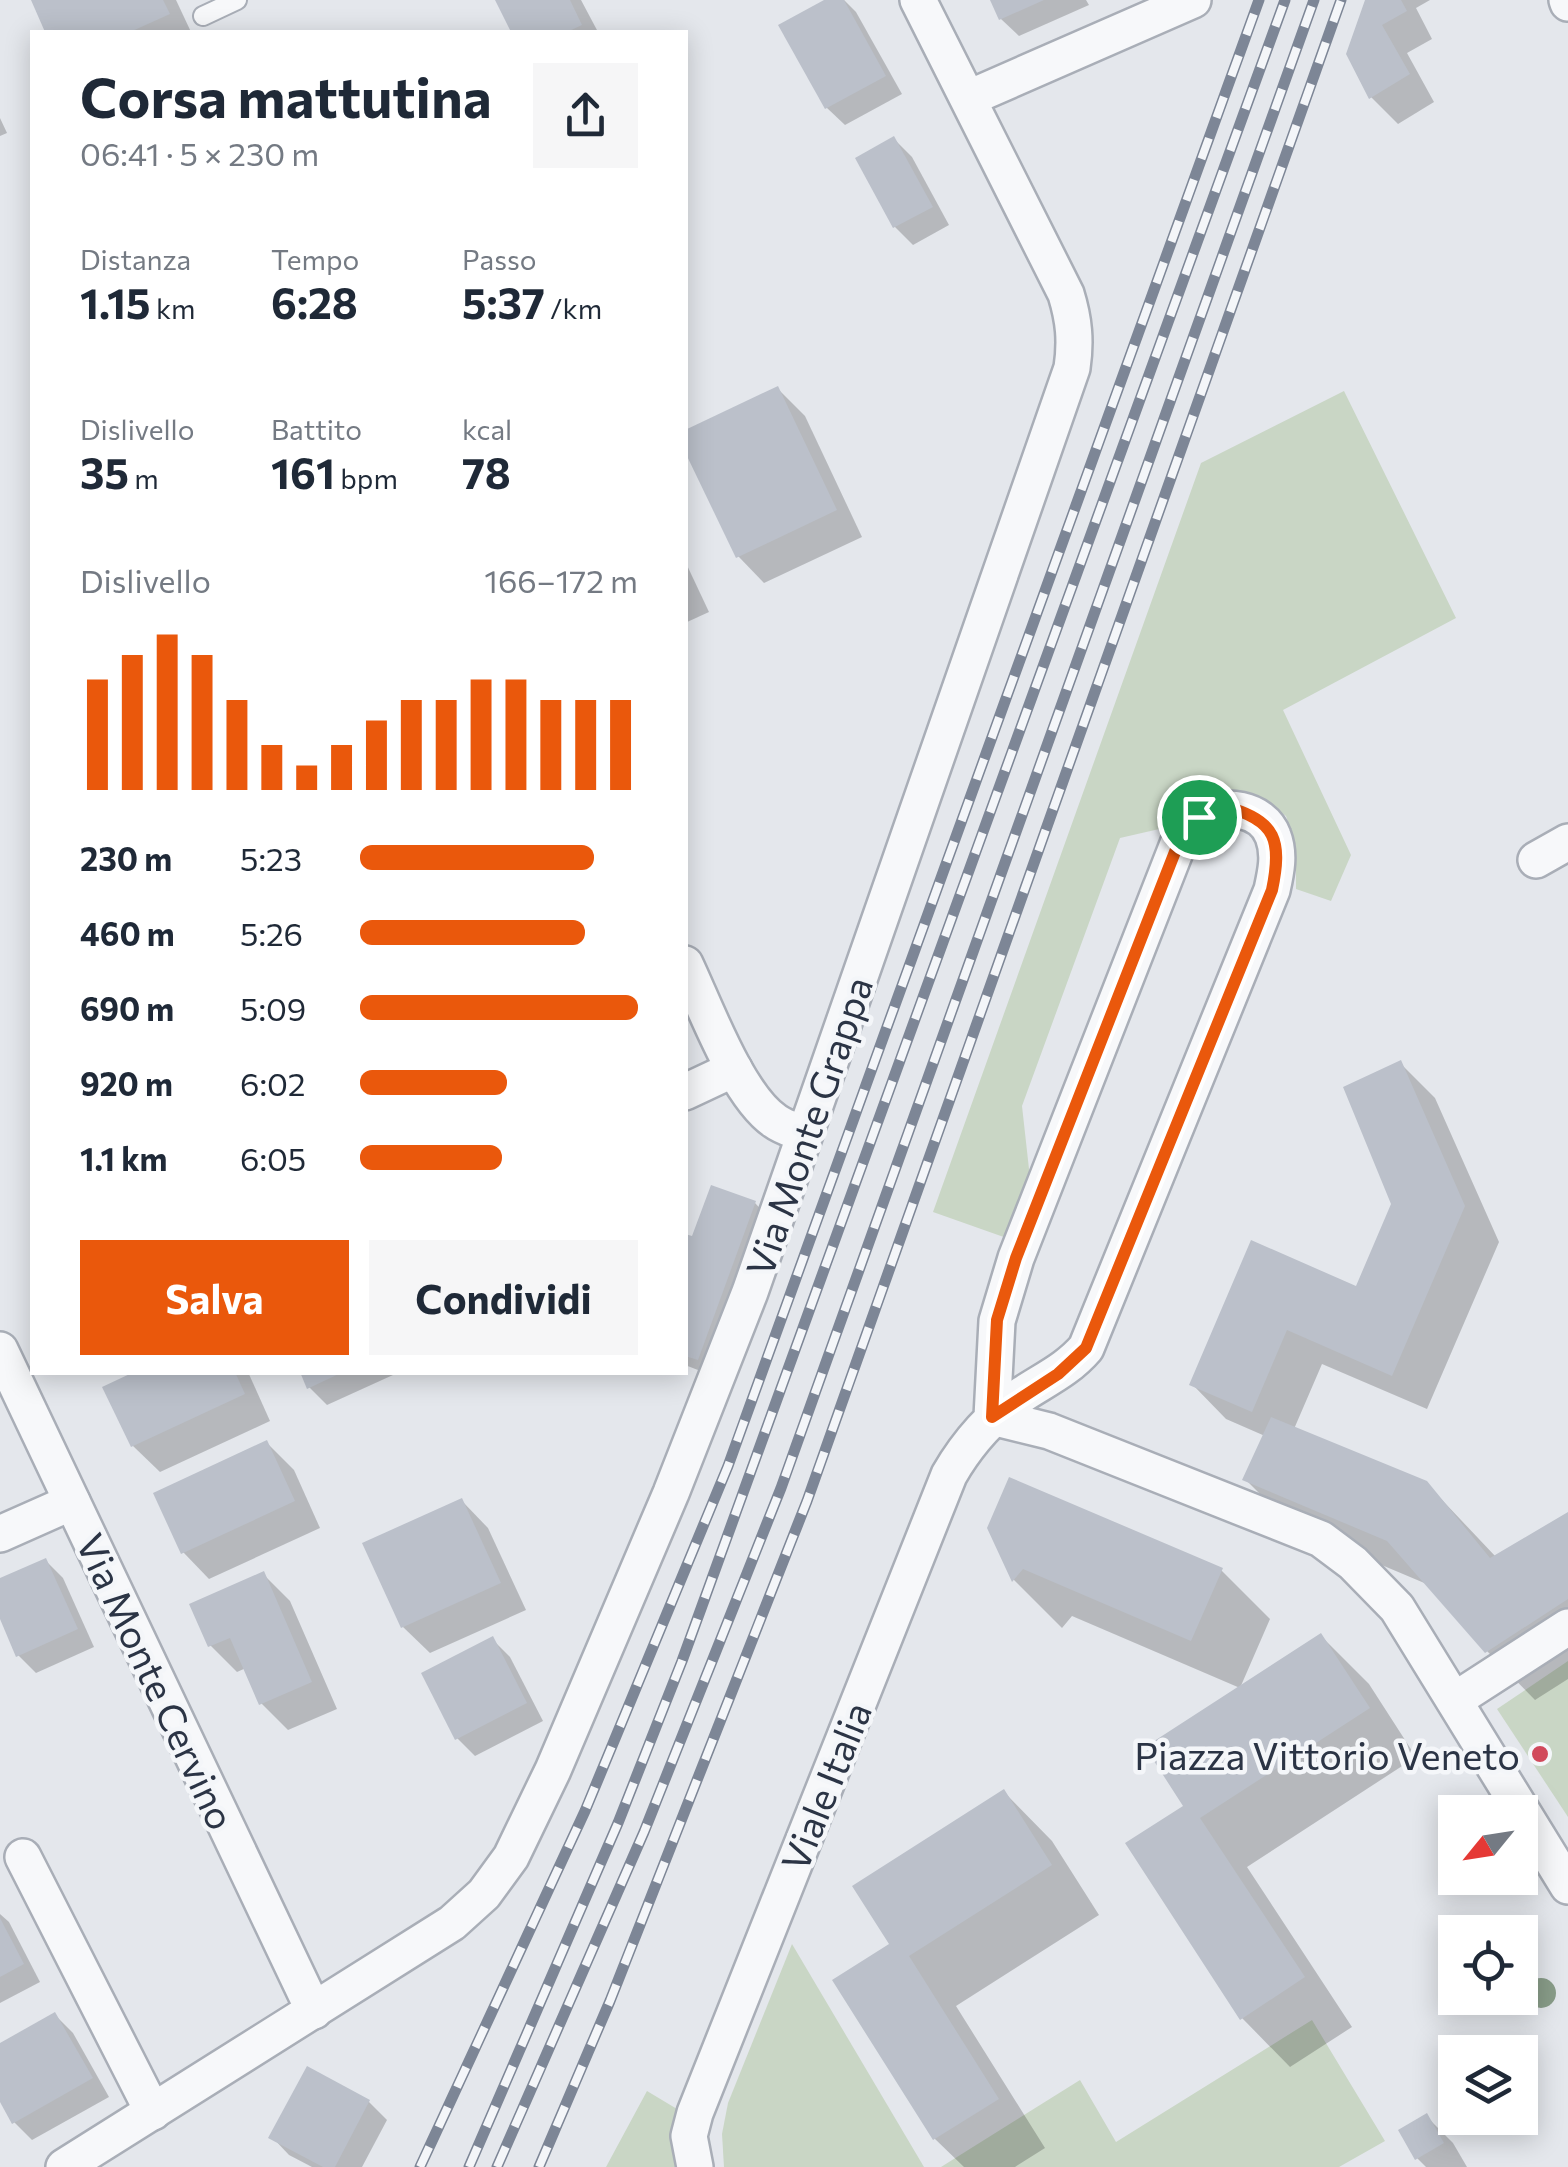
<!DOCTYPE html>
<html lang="it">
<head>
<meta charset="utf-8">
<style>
	:root { --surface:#fff; --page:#f6f6f7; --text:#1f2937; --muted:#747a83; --accent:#ea580c }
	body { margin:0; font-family:Commissioner,sans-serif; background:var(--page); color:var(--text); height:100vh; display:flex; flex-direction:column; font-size:38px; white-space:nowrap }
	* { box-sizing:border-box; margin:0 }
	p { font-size:32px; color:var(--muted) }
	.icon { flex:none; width:55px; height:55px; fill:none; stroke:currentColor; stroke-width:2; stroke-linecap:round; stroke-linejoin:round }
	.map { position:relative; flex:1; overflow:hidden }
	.side { position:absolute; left:30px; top:30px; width:658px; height:1345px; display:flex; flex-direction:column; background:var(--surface); border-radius:0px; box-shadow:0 5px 25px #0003 }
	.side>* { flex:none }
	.needle { width:65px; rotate:240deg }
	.controls { position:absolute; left:1438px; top:1795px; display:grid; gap:20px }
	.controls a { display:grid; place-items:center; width:100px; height:100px; border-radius:0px; background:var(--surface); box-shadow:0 5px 25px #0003; font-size:50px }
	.pin { position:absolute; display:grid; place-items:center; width:85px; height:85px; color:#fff; margin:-42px; border:5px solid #fff; border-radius:50%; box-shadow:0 2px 10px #0007 }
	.round { display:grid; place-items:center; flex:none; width:105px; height:105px; border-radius:0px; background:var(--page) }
	.overview { display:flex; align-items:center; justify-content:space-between; height:170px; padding:0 50px }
	h1 { font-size:55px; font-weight:700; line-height:75px }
	.stats { display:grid; grid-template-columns:repeat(3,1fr); gap:15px; height:170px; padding:10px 50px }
	.stats div { display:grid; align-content:center }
	.stats b { font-size:42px; font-weight:700 }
	.stats small { font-size:28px; font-weight:400 }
	.stats p { font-size:28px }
	.chart { height:280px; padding:20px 50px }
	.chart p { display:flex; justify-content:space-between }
	.chart svg { width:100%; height:180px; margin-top:10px; stroke:var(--accent); stroke-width:6 }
	.primary-button { display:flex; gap:20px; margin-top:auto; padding:20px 50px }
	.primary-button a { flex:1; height:115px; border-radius:0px; background:var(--accent); color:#fff; font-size:40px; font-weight:700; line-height:115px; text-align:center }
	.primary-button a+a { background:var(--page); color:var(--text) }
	ul { padding:0 50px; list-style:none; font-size:32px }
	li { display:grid; grid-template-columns:160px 120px 1fr; align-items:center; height:75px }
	li i { height:25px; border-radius:12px; background:var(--accent) }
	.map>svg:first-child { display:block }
	.green { fill:#c9d6c5 }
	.shadow { fill:#0003 }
	.building { fill:#bbc0ca }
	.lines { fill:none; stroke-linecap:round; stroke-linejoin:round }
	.service-casing { stroke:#a9aeb7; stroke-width:22 }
	.minor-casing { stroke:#a9aeb7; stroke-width:40 }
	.service { stroke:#f7f8fa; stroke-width:18 }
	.minor { stroke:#f7f8fa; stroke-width:35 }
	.rail-casing { stroke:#7d8696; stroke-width:11 }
	.rail { stroke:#f4f6f9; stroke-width:8; stroke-dasharray:22; stroke-linecap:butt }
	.tree { fill:#899d89 }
	.route-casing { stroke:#fff; stroke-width:20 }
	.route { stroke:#ea580c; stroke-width:12 }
	.poi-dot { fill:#d1495b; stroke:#f4f6f9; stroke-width:4 }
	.labels { text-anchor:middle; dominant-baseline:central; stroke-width:9; stroke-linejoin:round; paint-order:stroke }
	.street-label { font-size:38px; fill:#2b3445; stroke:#f4f6f9 }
	.poi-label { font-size:38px; fill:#2b3445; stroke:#f4f6f9; text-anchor:end }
</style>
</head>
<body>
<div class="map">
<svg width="1568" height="2167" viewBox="0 0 1568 2167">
	<rect width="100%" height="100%" fill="#e4e7ec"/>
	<!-- green -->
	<g class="green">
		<polygon points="1344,391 1456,618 1283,710 1351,855 1331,901 1296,889 1296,847 1286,816 1262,798 1234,792 1206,794 1168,827 1120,838 1022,1106 1032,1196 1015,1241 933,1212 1201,463"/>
		<polygon points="1568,1661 1568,1817 1497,1709"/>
		<polygon points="792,1944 924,2167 724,2167 722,2134 728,2103"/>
		<polygon points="1312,2020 1385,2141 1339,2167 941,2167 1080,2080 1116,2142"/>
		<polygon points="647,2091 682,2112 673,2149 677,2167 606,2167"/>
	</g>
	<!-- shadow -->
	<g class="shadow">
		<polygon points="33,0 176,0 191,32 48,32"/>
		<polygon points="498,0 581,0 598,32 514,32"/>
		<polygon points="829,0 844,0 856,12 902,94 845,125 827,108"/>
		<polygon points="993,0 1086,0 1089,5 1019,36 1001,19"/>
		<polygon points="1367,0 1430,0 1416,8 1432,39 1407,53 1434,102 1398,124 1371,97"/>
		<polygon points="0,118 7,133 0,136"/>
		<polygon points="894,139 912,157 949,225 913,245 895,227 858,159"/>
		<polygon points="778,389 805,416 862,537 764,583 738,556 685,446 685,433"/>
		<polygon points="685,561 709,612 685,623"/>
		<polygon points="1400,1063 1435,1098 1499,1242 1427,1409 1322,1364 1294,1429 1426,1483 1496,1557 1568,1515 1568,1679 1535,1700 1487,1651 1429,1585 1294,1528 1245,1479 1265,1436 1226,1419 1192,1384 1357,1289 1394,1204"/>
		<polygon points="755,1203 772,1221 716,1377 685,1365 685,1237 694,1240"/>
		<polygon points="140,1372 248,1372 270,1421 160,1472 133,1446"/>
		<polygon points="302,1372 392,1372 393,1375 327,1405 309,1387"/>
		<polygon points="267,1443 294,1470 320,1528 209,1579 183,1552"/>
		<polygon points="462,1501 488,1528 526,1610 430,1653 403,1627"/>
		<polygon points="990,1528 1221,1570 1270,1619 1240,1688 1072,1616 1062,1628 1014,1580"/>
		<polygon points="46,1561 63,1578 94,1647 36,1673 18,1655 0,1613 0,1580"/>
		<polygon points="263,1574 290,1601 337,1709 288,1730 262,1704 246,1668 237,1672 210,1645"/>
		<polygon points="1321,1636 1369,1684 1416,1757 1247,1867 1352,2027 1290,2067 1242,2018 1186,1807"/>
		<polygon points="492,1639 510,1657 543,1721 475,1756 457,1738"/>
		<polygon points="1004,1792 1052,1841 1099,1915 956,2006 1045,2148 1015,2167 964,2167 935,2139 893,1945"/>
		<polygon points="0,1914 9,1922 40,1982 0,2003"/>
		<polygon points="55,2015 73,2033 109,2097 32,2140 14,2122 0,2097 0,2046"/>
		<polygon points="308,2069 369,2102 387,2120 362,2167 312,2167 289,2155 272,2137"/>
		<polygon points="1426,2116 1453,2143 1467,2167 1426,2167 1417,2158"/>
	</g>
	<!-- building -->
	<g class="building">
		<polygon points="31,0 163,0 170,14 130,32 45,32"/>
		<polygon points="495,0 570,0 582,25 567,32 511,32"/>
		<polygon points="824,0 844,0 886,76 825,109 778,25"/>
		<polygon points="990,0 1044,0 999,20"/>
		<polygon points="1365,0 1401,0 1407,11 1382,25 1410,74 1369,99 1346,54"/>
		<polygon points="894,136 933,207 893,228 855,158"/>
		<polygon points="778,386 837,510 736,558 685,452 685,430"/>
		<polygon points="1401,1060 1465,1206 1392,1376 1287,1330 1252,1412 1189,1385 1251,1240 1356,1286 1391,1204 1343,1087"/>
		<polygon points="711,1185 756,1201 698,1360 685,1356 685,1234 692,1236"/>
		<polygon points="134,1372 235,1372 245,1394 131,1447 102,1387"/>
		<polygon points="300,1372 343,1372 307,1389"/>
		<polygon points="1271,1417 1427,1481 1490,1558 1568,1512 1568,1599 1485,1653 1387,1541 1242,1480"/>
		<polygon points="267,1440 295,1501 181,1554 153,1493"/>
		<polygon points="1009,1477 1223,1568 1191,1641 1023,1569 1012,1582 987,1528"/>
		<polygon points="462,1498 501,1583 401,1628 362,1543"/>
		<polygon points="46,1558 78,1629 16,1657 0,1619 0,1578"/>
		<polygon points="264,1571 312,1682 259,1705 230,1638 208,1647 189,1604"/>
		<polygon points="1321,1633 1370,1708 1200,1818 1305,1977 1240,2020 1125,1843 1183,1806 1145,1747"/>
		<polygon points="493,1636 527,1703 455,1740 421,1673"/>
		<polygon points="1004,1789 1052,1865 909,1956 999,2099 933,2140 832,1980 889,1944 852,1886"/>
		<polygon points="0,1918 24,1964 0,1977"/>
		<polygon points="55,2012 93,2078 12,2124 0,2102 0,2043"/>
		<polygon points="307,2066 370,2100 335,2167 323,2167 268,2138"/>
		<polygon points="1427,2113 1444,2143 1415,2160 1398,2130"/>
	</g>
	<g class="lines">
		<!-- service casing -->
		<g class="service-casing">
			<polyline id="service" points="203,16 237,0"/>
		</g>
		<!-- minor casing -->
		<g class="minor-casing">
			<g id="minor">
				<polyline points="1567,0 1568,3"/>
				<polyline points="969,98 1193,0"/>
				<polyline points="1536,860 1568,842"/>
				<path d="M685 964C705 1006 737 1095 775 1121 783 1127 794 1130 804 1134"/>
				<polyline points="685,1092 734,1069"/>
				<polyline points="0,1350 314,2011"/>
				<polyline points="992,1417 1049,1431 1321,1539 1353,1563 1397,1608 1568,1886"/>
				<polyline points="0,1534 72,1502"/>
				<polyline points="1455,1700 1568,1627"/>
				<polyline points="23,1857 153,2112"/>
				<path d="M64 2167 452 1923 484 1894 511 1857 553 1770 671 1493 750 1292 1072 368C1076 341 1074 320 1066 294L918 0"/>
				<path d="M695 2167 689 2136 695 2113 949 1475C968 1442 991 1416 1023 1394 1046 1379 1068 1369 1086 1348L1272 890C1276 872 1280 854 1273 836 1263 808 1222 802 1199 817 1193 821 1187 829 1182 834L1016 1258 997 1321 992 1417"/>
			</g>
		</g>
		<!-- service -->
		<use href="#service" class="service"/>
		<!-- minor -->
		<use href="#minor" class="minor"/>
		<!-- rail casing -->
		<g class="rail-casing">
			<g id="rail">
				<polyline points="420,2167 585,1811 728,1466 1259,0"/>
				<polyline points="469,2167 618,1823 682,1661 1285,0"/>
				<polyline points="497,2167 644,1832 781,1488 1314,0"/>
				<polyline points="539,2167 610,2001 807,1501 1341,0"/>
			</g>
		</g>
		<!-- rail -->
		<use href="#rail" class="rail"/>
	</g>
	<!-- trees -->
	<circle class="tree" cx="1541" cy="1993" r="15"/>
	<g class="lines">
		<!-- route casing -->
		<g class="route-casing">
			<path id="route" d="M1226 807C1277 820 1282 842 1272 890L1086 1348 1058 1374 992 1417 997 1320 1016 1258 1182 834 1199 817Z"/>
		</g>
		<!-- route -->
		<use href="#route" class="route"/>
	</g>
	<!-- markers -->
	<circle class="poi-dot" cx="1540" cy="1754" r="10"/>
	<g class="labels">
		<!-- street labels -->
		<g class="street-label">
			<text transform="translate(808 1126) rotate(-71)">Via Monte Grappa</text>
			<text transform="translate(157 1681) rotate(65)">Via Monte Cervino</text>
			<text transform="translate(825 1786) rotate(-68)">Viale Italia</text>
		</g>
		<!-- poi labels -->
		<g class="poi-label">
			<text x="1520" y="1754">Piazza Vittorio Veneto</text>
		</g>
	</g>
</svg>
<div class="controls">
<a><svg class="needle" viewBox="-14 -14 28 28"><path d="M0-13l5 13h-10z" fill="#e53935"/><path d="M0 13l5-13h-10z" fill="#747a83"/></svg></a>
<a><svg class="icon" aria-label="locate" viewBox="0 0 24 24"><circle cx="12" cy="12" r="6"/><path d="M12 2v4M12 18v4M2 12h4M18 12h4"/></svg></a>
<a><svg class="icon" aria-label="layers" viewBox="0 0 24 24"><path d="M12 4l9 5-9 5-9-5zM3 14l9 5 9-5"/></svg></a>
</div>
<div class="pin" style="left:1199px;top:817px;background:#1e9e55"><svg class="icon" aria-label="arrive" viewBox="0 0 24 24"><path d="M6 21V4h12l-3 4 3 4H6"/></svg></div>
<section class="side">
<div class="overview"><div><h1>Corsa mattutina</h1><p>06:41 · 5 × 230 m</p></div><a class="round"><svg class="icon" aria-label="share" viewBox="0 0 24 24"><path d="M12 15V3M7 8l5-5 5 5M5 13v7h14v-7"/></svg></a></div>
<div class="stats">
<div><p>Distanza</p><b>1.15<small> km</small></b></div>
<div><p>Tempo</p><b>6:28</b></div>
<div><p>Passo</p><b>5:37<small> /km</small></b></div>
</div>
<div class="stats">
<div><p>Dislivello</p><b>35<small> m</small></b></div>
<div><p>Battito</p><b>161<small> bpm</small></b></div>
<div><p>kcal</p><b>78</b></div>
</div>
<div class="chart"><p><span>Dislivello</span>166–172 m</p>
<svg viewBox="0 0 160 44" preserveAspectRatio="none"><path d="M5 44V17M15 44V11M25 44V6M35 44V11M45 44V22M55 44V33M65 44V38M75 44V33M85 44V27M95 44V22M105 44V22M115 44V17M125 44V17M135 44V22M145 44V22M155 44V22"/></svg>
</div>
<ul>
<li><b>230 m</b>5:23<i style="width:84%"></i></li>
<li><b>460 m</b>5:26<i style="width:81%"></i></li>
<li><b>690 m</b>5:09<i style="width:100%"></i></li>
<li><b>920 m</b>6:02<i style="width:53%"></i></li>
<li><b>1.1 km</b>6:05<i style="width:51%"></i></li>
</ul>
<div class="primary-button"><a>Salva</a><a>Condividi</a></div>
</section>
</div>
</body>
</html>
